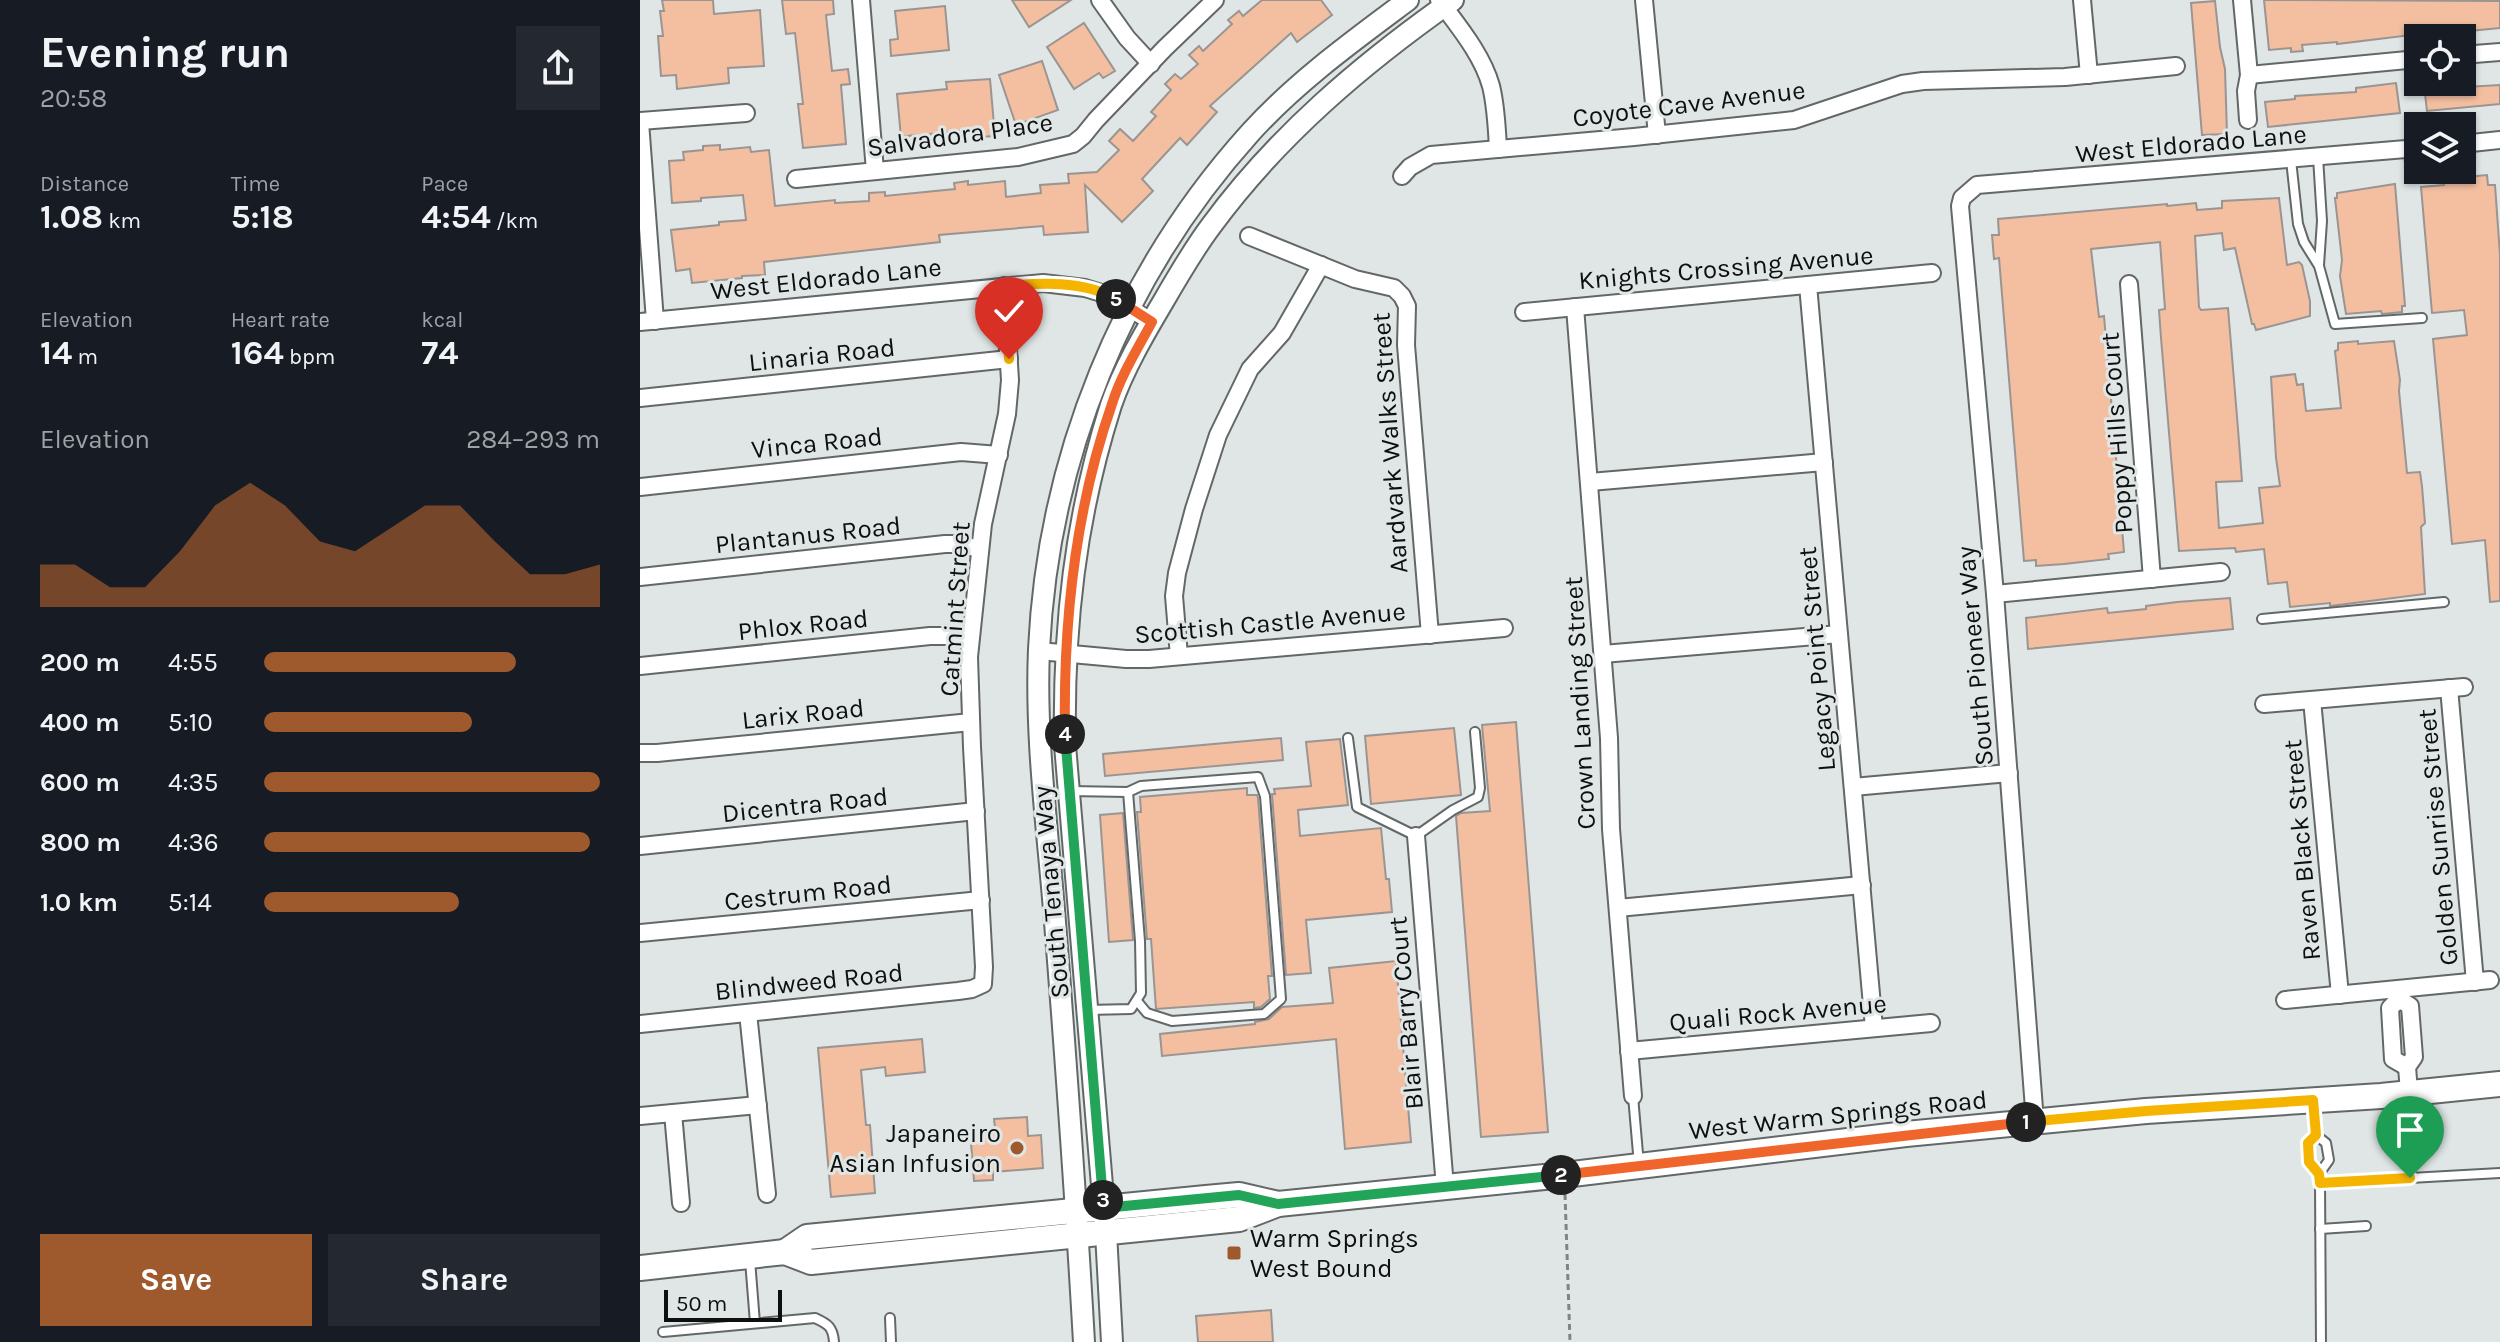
<!DOCTYPE html>
<html lang="en">
<head>
<meta charset="utf-8">
<style>
	:root { --surface:#171b24; --page:#242831; --text:#f1f3f6; --muted:#9ea1a6; --accent:#9e592d }
	body { margin:0; font-family:Karla,sans-serif; background:var(--page); color:var(--text); height:100vh; display:flex; flex-direction:column; font-size:30px; white-space:nowrap }
	* { box-sizing:border-box; margin:0 }
	p { font-size:26px; color:var(--muted) }
	.icon { flex:none; width:44px; height:44px; fill:none; stroke:currentColor; stroke-width:2; stroke-linecap:round; stroke-linejoin:round }
	.map { position:relative; flex:1; overflow:hidden }
	.sheet { display:flex; flex-direction:column; background:var(--surface); width:640px }
	.sheet>* { flex:none }
	.tools { position:absolute; left:1764px; top:24px; display:grid; gap:16px }
	.tools a { display:grid; place-items:center; width:72px; height:72px; border-radius:0px; background:var(--surface); box-shadow:0 2px 6px #0004; font-size:40px }
	.scale { position:absolute; left:24px; bottom:20px; width:118px; box-sizing:border-box; padding-left:8px; border:4px solid #0e1010; border-top:0; font-size:22px; line-height:28px; white-space:nowrap; color:#0e1010; -webkit-text-stroke:6px #dfe6e5; paint-order:stroke }
	.pin { position:absolute; display:grid; place-items:center; width:68px; height:68px; color:#fff; margin:-82px -34px; border-radius:50% 50% 50% 0; rotate:-45deg; box-shadow:0 0 8px #0007 }
	.pin .icon { rotate:45deg }
	.km { position:absolute; width:40px; height:40px; margin:-20px; border-radius:50%; background:#222; color:#fff; font-size:22px; line-height:40px; text-align:center }
	.round { display:grid; place-items:center; flex:none; width:84px; height:84px; border-radius:0px; background:var(--page) }
	.head { display:flex; align-items:center; justify-content:space-between; height:136px; padding:0 40px }
	h1 { font-size:44px; font-weight:700; line-height:60px }
	.metrics { display:grid; grid-template-columns:repeat(3,1fr); gap:12px; height:136px; padding:8px 40px }
	.metrics div { display:grid; align-content:center }
	.metrics b { font-size:34px; font-weight:700 }
	.metrics small { font-size:22px; font-weight:400 }
	.metrics p { font-size:22px }
	.chart { height:224px; padding:16px 40px }
	.chart p { display:flex; justify-content:space-between }
	.chart svg { width:100%; height:144px; margin-top:8px; fill:var(--accent); opacity:.7 }
	.action { display:flex; gap:16px; margin-top:auto; padding:16px 40px }
	.action a { flex:1; height:92px; border-radius:0px; background:var(--accent); color:#fff; font-size:32px; font-weight:700; line-height:92px; text-align:center }
	.action a+a { background:var(--page); color:var(--text) }
	ul { padding:0 40px; list-style:none; font-size:26px }
	li { display:grid; grid-template-columns:128px 96px 1fr; align-items:center; height:60px }
	li i { height:20px; border-radius:10px; background:var(--accent) }
	main { display:flex; flex:1; min-height:0 }
	.map>svg:first-child { display:block }
	.building { fill:#f4bfa1; stroke:#9a9592; stroke-width:2 }
	.lines { fill:none; stroke-linecap:round; stroke-linejoin:round }
	.service-casing { stroke:#626868; stroke-width:12 }
	.minor-casing { stroke:#626868; stroke-width:20 }
	.tertiary-casing { stroke:#626868; stroke-width:24 }
	.secondary-casing { stroke:#626868; stroke-width:28 }
	.path { stroke:#7f8484; stroke-width:3; stroke-dasharray:6 4; stroke-linecap:butt }
	.service { stroke:#fff; stroke-width:8 }
	.minor { stroke:#fff; stroke-width:16 }
	.tertiary { stroke:#fff; stroke-width:20 }
	.secondary { stroke:#fff; stroke-width:24 }
	.split-1-casing { stroke:#fff; stroke-width:16 }
	.split-2-casing { stroke:#fff; stroke-width:16 }
	.split-3-casing { stroke:#fff; stroke-width:16 }
	.split-4-casing { stroke:#fff; stroke-width:16 }
	.split-5-casing { stroke:#fff; stroke-width:16 }
	.split-6-casing { stroke:#fff; stroke-width:16 }
	.split-1 { stroke:#f5b400; stroke-width:10 }
	.split-2 { stroke:#f0652b; stroke-width:10 }
	.split-3 { stroke:#22a559; stroke-width:10 }
	.split-4 { stroke:#22a559; stroke-width:10 }
	.split-5 { stroke:#f0652b; stroke-width:10 }
	.split-6 { stroke:#f5b400; stroke-width:10 }
	.poi-dot { fill:#9e592d; stroke:#dfe6e5; stroke-width:3 }
	.labels { text-anchor:middle; dominant-baseline:central; stroke-width:6; stroke-linejoin:round; paint-order:stroke }
	.street-label { font-size:26px; fill:#0e1010; stroke:#dfe6e5 }
	.poi-label { font-size:26px; fill:#0e1010; stroke:#dfe6e5; text-anchor:end }
</style>
</head>
<body>
<main>
<section class="sheet">
<div class="head"><div><h1>Evening run</h1><p>20:58</p></div><a class="round"><svg class="icon" aria-label="share" viewBox="0 0 24 24"><path d="M12 15V3M7 8l5-5 5 5M5 13v7h14v-7"/></svg></a></div>
<div class="metrics">
<div><p>Distance</p><b>1.08<small> km</small></b></div>
<div><p>Time</p><b>5:18</b></div>
<div><p>Pace</p><b>4:54<small> /km</small></b></div>
</div>
<div class="metrics">
<div><p>Elevation</p><b>14<small> m</small></b></div>
<div><p>Heart rate</p><b>164<small> bpm</small></b></div>
<div><p>kcal</p><b>74</b></div>
</div>
<div class="chart"><p><span>Elevation</span>284–293 m</p>
<svg viewBox="0 0 160 44" preserveAspectRatio="none"><path d="M0 44V31L10 31L20 38L30 38L40 27L50 13L60 6L70 13L80 24L90 27L100 20L110 13L120 13L130 24L140 34L150 34L160 31V44z"/></svg>
</div>
<ul>
<li><b>200 m</b>4:55<i style="width:75%"></i></li>
<li><b>400 m</b>5:10<i style="width:62%"></i></li>
<li><b>600 m</b>4:35<i style="width:100%"></i></li>
<li><b>800 m</b>4:36<i style="width:97%"></i></li>
<li><b>1.0 km</b>5:14<i style="width:58%"></i></li>
</ul>
<div class="action"><a>Save</a><a>Share</a></div>
</section>
<div class="map">
<svg width="1860" height="1342" viewBox="0 0 1860 1342">
	<rect width="100%" height="100%" fill="#dfe6e5"/>
	<!-- building -->
	<g class="building">
		<polygon points="22,0 73,0 74,14 120,10 124,66 88,68 89,83 37,89 36,75 21,76 18,36 23,36 20,11 24,11"/>
		<polygon points="142,0 193,0 194,14 186,15 192,71 208,69 210,84 201,85 206,144 163,148 158,104 163,104 155,33 146,34"/>
		<polygon points="372,0 431,0 389,27"/>
		<polygon points="622,0 681,0 692,15 657,42 651,33 570,106 577,112 547,145 540,138 502,179 513,191 482,222 445,185 448,232 404,235 403,226 299,235 300,242 124,262 125,275 102,276 102,278 52,283 50,269 36,271 31,230 79,225 79,222 106,220 103,195 61,198 61,201 32,203 29,161 44,160 43,152 63,150 63,146 80,145 80,150 110,147 111,152 129,150 135,206 195,200 195,203 229,201 229,193 245,192 245,196 315,189 314,183 328,181 328,185 365,181 366,197 401,193 400,185 429,183 428,174 457,172 479,150 469,141 480,129 493,141 516,116 511,112 531,90 525,84 535,74 541,79 558,64 549,55 559,46 563,51 592,24 588,20 599,11 603,16"/>
		<polygon points="1624,0 1860,1 1860,28 1799,34 1799,38 1788,38 1787,33 1697,44 1697,42 1662,45 1663,51 1651,52 1651,48 1629,50"/>
		<polygon points="1575,1 1580,47 1585,69 1587,134 1562,135 1551,3"/>
		<polygon points="305,6 309,50 251,56 250,40 258,39 255,11"/>
		<polygon points="444,23 475,71 463,78 459,73 434,89 407,47"/>
		<polygon points="402,61 418,110 376,125 359,75"/>
		<polygon points="350,79 355,136 340,137 340,129 290,134 291,141 276,143 275,135 261,137 257,94 307,89 306,82"/>
		<polygon points="1826,82 1826,87 1860,85 1860,104 1787,111 1784,85"/>
		<polygon points="1756,83 1760,113 1628,127 1625,102 1655,99 1655,96 1716,92 1716,88"/>
		<polygon points="1847,175 1848,185 1855,185 1860,255 1860,601 1850,602 1845,540 1812,544 1793,339 1827,335 1824,310 1792,313 1781,187 1804,185 1803,179"/>
		<polygon points="1755,184 1765,306 1762,306 1762,312 1742,314 1741,311 1706,314 1700,276 1702,260 1695,198 1697,198 1697,193"/>
		<polygon points="1639,198 1647,265 1659,262 1662,265 1670,301 1670,316 1616,330 1614,324 1612,324 1595,248 1584,250 1582,233 1555,236 1559,307 1561,310 1588,308 1598,429 1602,481 1576,482 1579,528 1623,523 1619,488 1640,486 1636,458 1631,377 1655,374 1657,385 1663,384 1666,411 1701,408 1695,351 1698,350 1698,343 1718,341 1718,344 1754,341 1760,380 1759,391 1767,473 1780,472 1782,486 1785,523 1781,527 1785,594 1690,606 1690,603 1650,607 1647,582 1628,584 1624,549 1596,552 1595,548 1539,551 1521,338 1519,310 1525,309 1520,242 1451,249 1459,317 1464,316 1484,552 1468,554 1469,559 1424,564 1396,566 1396,560 1384,561 1359,258 1354,259 1352,235 1359,235 1358,219 1527,204 1527,206 1556,203 1557,210 1582,208 1582,201"/>
		<polygon points="1590,598 1593,629 1388,649 1386,618 1467,608 1468,613 1506,609 1506,606 1537,602"/>
		<polygon points="876,722 908,1132 841,1137 816,816 821,813 850,811 842,725"/>
		<polygon points="814,728 821,795 731,804 725,736"/>
		<polygon points="641,738 643,760 465,776 463,754"/>
		<polygon points="700,739 708,805 658,810 660,836 741,828 746,879 749,879 752,912 666,920 671,973 646,975 632,794 635,794 634,789 671,786 666,742"/>
		<polygon points="607,788 607,795 617,795 618,798 632,976 628,976 630,999 621,1007 614,1008 614,1002 516,1009 511,939 507,939 497,812 501,812 500,797"/>
		<polygon points="483,813 493,940 469,942 460,815"/>
		<polygon points="756,961 771,1142 705,1149 696,1039 522,1056 520,1034 615,1024 615,1022 629,1019 642,1007 693,1003 689,968"/>
		<polygon points="282,1039 285,1072 246,1076 245,1067 221,1070 226,1125 230,1125 235,1193 191,1197 178,1048"/>
		<polygon points="387,1117 388,1136 401,1135 403,1168 353,1172 353,1180 334,1181 330,1130 355,1128 354,1119"/>
		<polygon points="631,1310 633,1342 558,1342 556,1316"/>
	</g>
	<g class="lines">
		<!-- service casing -->
		<g class="service-casing">
			<g id="service">
				<polyline points="1769,149 1771,176"/>
				<polyline points="1678,157 1682,221 1679,265"/>
				<polyline points="1651,160 1658,224 1664,242 1679,266 1695,324 1782,318"/>
				<polyline points="1622,619 1804,602"/>
				<polyline points="708,738 717,807 776,836 813,810 838,797 840,788 835,732"/>
				<polyline points="429,791 488,792"/>
				<polyline points="448,1010 491,1009 501,993 500,941 488,792 501,786 618,777 625,796 641,999 624,1014 532,1021 507,1013 497,1001"/>
				<polyline points="993,1096 999,1165"/>
				<polyline points="1674,1104 1676,1135"/>
				<polyline points="1679,1174 1689,1160 1686,1143 1676,1135 1668,1143 1669,1162 1679,1174 1680,1183"/>
				<polyline points="1680,1229 1726,1226"/>
				<polyline points="110,1260 115,1323"/>
				<polyline points="250,1318 251,1342"/>
				<path d="M23 1332 175 1318C188 1324 193 1327 194 1342"/>
				<polyline points="1681,1342 1680,1183 1860,1173"/>
			</g>
		</g>
		<!-- minor casing -->
		<g class="minor-casing">
			<g id="minor">
				<polyline points="221,0 235,171"/>
				<polyline points="460,0 487,38 511,64"/>
				<path d="M799 0C818 26 842 54 851 86 856 106 857 128 858 149"/>
				<polyline points="1004,0 1017,135"/>
				<polyline points="1442,0 1449,75"/>
				<polyline points="1602,0 1609,75 1606,91 1608,120"/>
				<polyline points="1822,55 1860,52"/>
				<polyline points="1609,75 1778,59"/>
				<polyline points="0,121 106,113"/>
				<polyline points="0,122 15,321"/>
				<polyline points="1822,144 1860,140"/>
				<polyline points="762,176 770,167 791,155 994,137 1154,120 1262,84 1283,81 1425,77 1536,66"/>
				<polyline points="156,179 378,157 433,144 443,136 456,120 525,48 575,0"/>
				<polyline points="609,236 715,279 754,288 762,296 767,306 766,345 790,635"/>
				<polyline points="1489,284 1512,579"/>
				<polyline points="1168,285 1234,1028"/>
				<polyline points="935,307 969,738 971,829 993,1096"/>
				<polyline points="884,312 1292,273"/>
				<polyline points="0,322 403,283 445,288 468,295 512,322"/>
				<polyline points="0,398 369,359"/>
				<polyline points="950,482 1184,462"/>
				<polyline points="0,487 321,452 359,455"/>
				<polyline points="0,577 305,544 318,544 340,549"/>
				<polyline points="1355,594 1581,572"/>
				<polyline points="399,651 486,659 509,659 864,628"/>
				<polyline points="963,654 1199,634"/>
				<polyline points="539,656 534,596 537,573 554,509 578,435 610,369 642,333 681,265"/>
				<polyline points="0,666 290,636 331,636"/>
				<polyline points="1809,688 1835,982"/>
				<polyline points="1672,700 1700,995"/>
				<polyline points="1624,704 1824,687"/>
				<polyline points="0,753 17,753 331,722"/>
				<polyline points="1213,787 1369,773"/>
				<polyline points="776,836 805,1187"/>
				<polyline points="0,846 336,811"/>
				<polyline points="978,908 1222,885"/>
				<polyline points="0,933 341,900"/>
				<polyline points="1759,999 1770,1006 1774,1057 1767,1067 1769,1092"/>
				<polyline points="1759,999 1750,1008 1753,1059 1767,1067"/>
				<polyline points="1645,1000 1850,980"/>
				<polyline points="108,1013 127,1194"/>
				<polyline points="0,1024 318,991 332,989 343,984 344,967 332,747 329,657 343,524 367,414 370,380 364,286"/>
				<polyline points="989,1051 1291,1023"/>
				<polyline points="33,1113 41,1203"/>
				<polyline points="0,1116 118,1105"/>
				<polyline points="1395,1122 1355,594 1320,206 1322,198 1337,185 1778,148"/>
			</g>
		</g>
		<!-- tertiary casing -->
		<g class="tertiary-casing">
			<g id="tertiary">
				<path d="M444 1342C436 1202 426 1062 415 922 408 832 395 740 399 649 408 459 482 275 610 133 656 82 713 41 768 0"/>
				<path d="M472 1342 466 1233 425 745C423 627 435 518 471 405 483 370 504 334 523 302 538 276 553 250 571 226 637 136 722 64 813 0"/>
			</g>
		</g>
		<!-- secondary casing -->
		<g class="secondary-casing">
			<g id="secondary">
				<polyline points="145,1252 167,1237 566,1198 599,1195 638,1204"/>
				<polyline points="0,1268 145,1252 171,1262 599,1219 638,1204 924,1175 1266,1134 1506,1111 1741,1096 1860,1084"/>
			</g>
		</g>
		<!-- path -->
		<polyline class="path" points="925,1194 930,1342"/>
		<!-- service -->
		<use href="#service" class="service"/>
		<!-- minor -->
		<use href="#minor" class="minor"/>
		<!-- tertiary -->
		<use href="#tertiary" class="tertiary"/>
		<!-- secondary -->
		<use href="#secondary" class="secondary"/>
	</g>
	<g class="lines">
		<!-- split-1 casing -->
		<g class="split-1-casing">
			<polyline id="split-1" points="1386,1122 1506,1111 1673,1100 1676,1135 1668,1143 1669,1162 1679,1174 1680,1183 1770,1178"/>
		</g>
		<!-- split-2 casing -->
		<g class="split-2-casing">
			<polyline id="split-2" points="921,1175 1386,1122"/>
		</g>
		<!-- split-3 casing -->
		<g class="split-3-casing">
			<polyline id="split-3" points="463,1200 464,1208 599,1195 638,1204 921,1175"/>
		</g>
		<!-- split-4 casing -->
		<g class="split-4-casing">
			<polyline id="split-4" points="425,734 463,1200"/>
		</g>
		<!-- split-5 casing -->
		<g class="split-5-casing">
			<path id="split-5" d="M425 734C423 622 435 510 472 404 481 375 498 348 512 322L476 299"/>
		</g>
		<!-- split-6 casing -->
		<g class="split-6-casing">
			<path id="split-6" d="M369 359 364 286C400 283 443 280 476 299"/>
		</g>
		<!-- split-1 -->
		<use href="#split-1" class="split-1"/>
		<!-- split-2 -->
		<use href="#split-2" class="split-2"/>
		<!-- split-3 -->
		<use href="#split-3" class="split-3"/>
		<!-- split-4 -->
		<use href="#split-4" class="split-4"/>
		<!-- split-5 -->
		<use href="#split-5" class="split-5"/>
		<!-- split-6 -->
		<use href="#split-6" class="split-6"/>
	</g>
	<!-- markers -->
	<g class="poi-dot">
		<circle cx="377" cy="1148" r="8"/>
		<rect x="586" y="1245" width="16" height="16" rx="4"/>
	</g>
	<g class="labels">
		<!-- street labels -->
		<g class="street-label">
			<text transform="translate(1049 104) rotate(-7)">Coyote Cave Avenue</text>
			<text transform="translate(320 135) rotate(-8)">Salvadora Place</text>
			<text transform="translate(1551 144) rotate(-5)">West Eldorado Lane</text>
			<text transform="translate(1086 268) rotate(-5)">Knights Crossing Avenue</text>
			<text transform="translate(186 279) rotate(-6)">West Eldorado Lane</text>
			<text transform="translate(182 355) rotate(-6)">Linaria Road</text>
			<text transform="translate(1477 433) rotate(-94)">Poppy Hills Court</text>
			<text transform="translate(177 443) rotate(-6)">Vinca Road</text>
			<text transform="translate(750 443) rotate(-94)">Aardvark Walks Street</text>
			<text transform="translate(168 535) rotate(-6)">Plantanus Road</text>
			<text transform="translate(315 609) rotate(-86)">Catmint Street</text>
			<text transform="translate(630 623) rotate(-5)">Scottish Castle Avenue</text>
			<text transform="translate(163 625) rotate(-6)">Phlox Road</text>
			<text transform="translate(1335 656) rotate(-95)">South Pioneer Way</text>
			<text transform="translate(1177 659) rotate(-95)">Legacy Point Street</text>
			<text transform="translate(940 703) rotate(-93)">Crown Landing Street</text>
			<text transform="translate(163 714) rotate(-6)">Larix Road</text>
			<text transform="translate(165 805) rotate(-6)">Dicentra Road</text>
			<text transform="translate(1798 837) rotate(-95)">Golden Sunrise Street</text>
			<text transform="translate(1662 850) rotate(-95)">Raven Black Street</text>
			<text transform="translate(411 892) rotate(-95)">South Tenaya Way</text>
			<text transform="translate(168 893) rotate(-6)">Cestrum Road</text>
			<text transform="translate(169 982) rotate(-6)">Blindweed Road</text>
			<text transform="translate(766 1013) rotate(-95)">Blair Barry Court</text>
			<text transform="translate(1138 1013) rotate(-5)">Quali Rock Avenue</text>
			<text transform="translate(1198 1115) rotate(-6)">West Warm Springs Road</text>
		</g>
		<!-- poi labels -->
		<g class="poi-label">
			<text x="361" y="1133">Japaneiro<tspan x="361" dy="30">Asian Infusion</tspan></text>
			<text x="610" y="1238" text-anchor="start">Warm Springs<tspan x="610" dy="30">West Bound</tspan></text>
		</g>
	</g>
</svg>
<div class="tools">
<a><svg class="icon" aria-label="locate" viewBox="0 0 24 24"><circle cx="12" cy="12" r="6"/><path d="M12 2v4M12 18v4M2 12h4M18 12h4"/></svg></a>
<a><svg class="icon" aria-label="layers" viewBox="0 0 24 24"><path d="M12 4l9 5-9 5-9-5zM3 14l9 5 9-5"/></svg></a>
</div>
<div class="scale">50 m</div>
<div class="pin" style="left:1770px;top:1178px;background:#1e9e55"><svg class="icon" aria-label="arrive" viewBox="0 0 24 24"><path d="M6 21V4h12l-3 4 3 4H6"/></svg></div>
<div class="pin" style="left:369px;top:359px;background:#d93025"><svg class="icon" aria-label="check" viewBox="0 0 24 24"><path d="M5 12l5 5 9-10"/></svg></div>
<b class="km" style="left:1386px;top:1122px">1</b>
<b class="km" style="left:921px;top:1175px">2</b>
<b class="km" style="left:463px;top:1200px">3</b>
<b class="km" style="left:425px;top:734px">4</b>
<b class="km" style="left:476px;top:299px">5</b>
</div>
</main>
</body>
</html>
